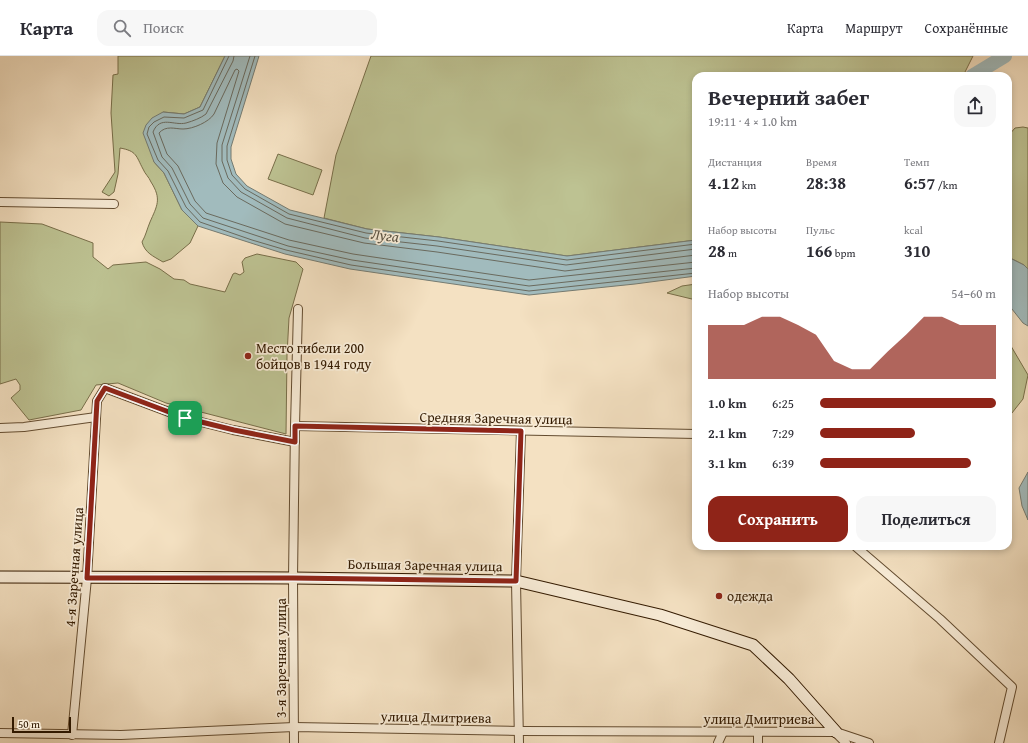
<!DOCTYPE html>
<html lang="ru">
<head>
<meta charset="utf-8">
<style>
	:root { --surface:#fff; --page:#f7f7f7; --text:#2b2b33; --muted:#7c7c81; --line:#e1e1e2; --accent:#8f2418 }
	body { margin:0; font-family:"Gentium Book Plus",serif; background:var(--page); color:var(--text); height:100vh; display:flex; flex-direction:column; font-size:15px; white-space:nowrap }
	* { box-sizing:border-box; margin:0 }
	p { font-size:13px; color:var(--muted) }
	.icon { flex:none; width:22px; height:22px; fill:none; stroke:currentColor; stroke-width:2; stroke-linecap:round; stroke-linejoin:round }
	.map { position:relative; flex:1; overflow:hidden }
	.side { position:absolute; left:692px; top:16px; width:320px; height:478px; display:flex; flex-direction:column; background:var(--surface); border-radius:12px; box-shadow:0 2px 6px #0003 }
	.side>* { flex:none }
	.scale { position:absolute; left:12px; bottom:10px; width:59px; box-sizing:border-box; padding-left:4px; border:2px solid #331a00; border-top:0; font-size:11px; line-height:14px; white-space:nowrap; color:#331a00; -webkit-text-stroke:3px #f8ecd7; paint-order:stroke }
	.pin { position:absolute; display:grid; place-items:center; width:34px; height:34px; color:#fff; margin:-17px; border-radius:8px; box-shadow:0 2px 6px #0006 }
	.round { display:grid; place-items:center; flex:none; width:42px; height:42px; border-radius:12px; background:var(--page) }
	.head { display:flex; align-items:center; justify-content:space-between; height:68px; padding:0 16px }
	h1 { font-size:22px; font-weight:600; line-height:30px }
	.metrics { display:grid; grid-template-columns:repeat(3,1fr); gap:6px; height:68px; padding:4px 16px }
	.metrics div { display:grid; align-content:center }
	.metrics b { font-size:17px; font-weight:600 }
	.metrics small { font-size:11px; font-weight:400 }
	.metrics p { font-size:11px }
	.chart { height:112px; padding:8px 16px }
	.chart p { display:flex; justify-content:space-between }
	.chart svg { width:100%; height:72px; margin-top:4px; fill:var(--accent); opacity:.7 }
	.cta { display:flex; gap:8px; margin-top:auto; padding:8px 16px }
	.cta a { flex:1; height:46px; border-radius:12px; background:var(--accent); color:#fff; font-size:16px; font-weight:600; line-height:46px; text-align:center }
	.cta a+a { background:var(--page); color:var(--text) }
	ul { padding:0 16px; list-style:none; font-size:13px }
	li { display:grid; grid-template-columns:64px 48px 1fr; align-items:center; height:30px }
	li i { height:10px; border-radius:5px; background:var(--accent) }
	header { display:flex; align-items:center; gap:24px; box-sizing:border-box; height:56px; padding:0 20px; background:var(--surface); border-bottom:1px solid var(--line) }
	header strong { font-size:19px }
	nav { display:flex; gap:22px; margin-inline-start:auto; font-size:14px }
	.search { width:280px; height:36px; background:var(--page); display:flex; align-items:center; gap:10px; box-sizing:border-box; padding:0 14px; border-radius:12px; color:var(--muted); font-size:15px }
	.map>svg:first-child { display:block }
	.green { fill:#bdc292; stroke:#786e49 }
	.water { fill:#a1bbbd; stroke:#757b71 }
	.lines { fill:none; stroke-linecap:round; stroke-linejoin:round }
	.shore { stroke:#6a6a5e; stroke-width:1 }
	.river { stroke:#a1bbbd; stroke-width:14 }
	.street-casing { stroke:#634c30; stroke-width:10 }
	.secondary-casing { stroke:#331a00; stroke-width:13 }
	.street { stroke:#f8ecd7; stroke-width:8 }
	.secondary { stroke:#f8ecd7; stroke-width:11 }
	.route-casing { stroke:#fff; stroke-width:8 }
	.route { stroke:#8f2418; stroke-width:5 }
	.poi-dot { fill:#8f2418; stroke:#f8ecd7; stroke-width:1.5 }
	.labels { text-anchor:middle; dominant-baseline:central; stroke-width:3.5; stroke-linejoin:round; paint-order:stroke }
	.poi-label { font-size:14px; fill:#331a00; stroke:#f8ecd7; text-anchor:start }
	.street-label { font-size:14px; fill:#331a00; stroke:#f8ecd7 }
	.water-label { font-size:15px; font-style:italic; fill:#5a5242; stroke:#f8ecd7 }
</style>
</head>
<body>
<header>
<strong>Карта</strong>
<div class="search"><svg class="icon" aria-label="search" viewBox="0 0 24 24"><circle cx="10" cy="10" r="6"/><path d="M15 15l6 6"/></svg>Поиск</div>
<nav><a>Карта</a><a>Маршрут</a><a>Сохранённые</a></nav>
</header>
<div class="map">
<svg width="1028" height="687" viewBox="0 0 1028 687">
	<rect width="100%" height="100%" fill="#f4e1c2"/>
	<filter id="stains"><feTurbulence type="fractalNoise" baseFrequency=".005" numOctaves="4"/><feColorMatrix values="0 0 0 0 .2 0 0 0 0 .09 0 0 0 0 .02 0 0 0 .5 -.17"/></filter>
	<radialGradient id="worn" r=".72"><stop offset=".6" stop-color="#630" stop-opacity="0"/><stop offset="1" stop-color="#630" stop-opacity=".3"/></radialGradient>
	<!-- green -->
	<g class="green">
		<path d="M118 0H225L200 51 184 58 163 56 154 106 164 117 182 154 198 170 190 187 171 203 163 206C153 200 145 197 142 186 146 179 147 173 150 166 157 150 162 143 151 126 149 121 145 118 143 113 136 100 137 95 120 92L118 118 114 136 109 140 102 136 115 116 111 57 113 19 118 18Z"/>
		<polygon points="371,0 973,0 963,20 696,20 696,184 567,200 439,181 367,173 324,162 336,99"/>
		<polygon points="1023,71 1028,72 1028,213 1024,209 1008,201 1008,80 1015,72"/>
		<polygon points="278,98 322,114 313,139 268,123"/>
		<polygon points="0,166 42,168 93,187 93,201 108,213 113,209 146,206 160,213 174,223 184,224 190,228 225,236 233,218 235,217 240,219 244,216 242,206 245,202 257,198 296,206 303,213 289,262 287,299 286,378 166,347 118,327 96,329 81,354 29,364 11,342 20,334 20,329 16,323 0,328"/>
		<polygon points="696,228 696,244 667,237 682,230"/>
		<polygon points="1008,285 1028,319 1023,343 1008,362"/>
	</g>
	<!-- water -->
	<g class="water">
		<polygon points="225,0 259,0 231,91 231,103 236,118 247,130 290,154 367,173 439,181 567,200 696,184 696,220 635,228 529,239 350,213 285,198 198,170 182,154 164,117 154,106 143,77 146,69 152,62 163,56 184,58 200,51"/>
		<polygon points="1008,201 1024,209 1028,213 1028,270 1023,267 1008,248"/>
		<polygon points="1028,416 1028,464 1022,450 1019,432"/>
	</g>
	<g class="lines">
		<!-- shore -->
		<g class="shore">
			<polyline points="229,0 203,54 184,62 164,61 154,66 149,71 147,78 158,104 168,115 186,151 200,166 252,184 286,194 351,209 529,235 696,217"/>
			<path d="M234 0 233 5 206 58C201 62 193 65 186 67 174 70 160 59 153 76L162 101 172 112 190 148 203 162 288 190 352 204 529 230 696 212"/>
			<polyline points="250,0 222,89 222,105 228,122 241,136 287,162 365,182 437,190 566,209 696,193"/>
			<polyline points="255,0 227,90 227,104 232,119 245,133 289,158 366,177 438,185 567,204 696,188"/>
			<path d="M696 199 565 215 437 196 364 187 285 168 237 141 223 127 216 108 217 87 239 15 237 13 235 14 214 58C209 66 193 73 183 73 175 73 166 69 159 77L167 98 178 110 195 145 206 157 289 184 353 198 529 224 696 206"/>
		</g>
		<!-- river -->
		<polyline class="river" points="972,20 1005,0"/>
		<!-- street casing -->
		<g class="street-casing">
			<g id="street">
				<polyline points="0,146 114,148"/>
				<polyline points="295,370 696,378"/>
				<polyline points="0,372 24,371 96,361"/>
				<polyline points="855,490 940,563 1012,631 999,687"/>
				<polyline points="758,676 758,687"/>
				<polyline points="0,677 121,679 294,671 519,675 836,676 869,687"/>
				<polyline points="836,677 846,687"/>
				<polyline points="72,679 87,522 97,345 105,332 185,362 233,374 295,386"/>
				<polyline points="294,687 293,522 295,370 298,253"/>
				<polyline points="519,687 516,525 521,375"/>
				<polyline points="718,687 723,676"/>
			</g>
		</g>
		<!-- secondary casing -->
		<g class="secondary-casing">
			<polyline id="secondary" points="0,521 293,522 516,525 660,559 753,589 789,623 836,676"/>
		</g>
		<!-- street -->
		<use href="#street" class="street"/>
		<!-- secondary -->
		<use href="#secondary" class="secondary"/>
	</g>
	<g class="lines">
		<!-- route casing -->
		<g class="route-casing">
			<polygon id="route" points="105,332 185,362 234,374 295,386 295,370 521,375 516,525 293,522 87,522 97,345"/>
		</g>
		<!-- route -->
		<use href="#route" class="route"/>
	</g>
	<!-- markers -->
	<g class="poi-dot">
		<circle cx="248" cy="300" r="4"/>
		<circle cx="719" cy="540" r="4"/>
	</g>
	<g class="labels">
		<!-- poi labels -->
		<g class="poi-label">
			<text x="256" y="292">Место гибели 200<tspan x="256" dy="16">бойцов в 1944 году</tspan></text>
			<text x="727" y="540">одежда</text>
		</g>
		<!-- street labels -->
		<g class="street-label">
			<text transform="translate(496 362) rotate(1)">Средняя Заречная улица</text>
			<text transform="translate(425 509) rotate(1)">Большая Заречная улица</text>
			<text transform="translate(74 511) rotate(-86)">4-я Заречная улица</text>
			<text transform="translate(281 602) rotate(-90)">3-я Заречная улица</text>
			<text transform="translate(436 661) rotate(1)">улица Дмитриева</text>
			<text x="759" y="663">улица Дмитриева</text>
		</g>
		<!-- water labels -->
		<g class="water-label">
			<text transform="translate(385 179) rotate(7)">Луга</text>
		</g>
	</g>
	<rect width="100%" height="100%" filter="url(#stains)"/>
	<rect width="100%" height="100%" fill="url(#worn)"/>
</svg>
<div class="scale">50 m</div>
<div class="pin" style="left:185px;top:362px;background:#1e9e55"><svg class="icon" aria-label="arrive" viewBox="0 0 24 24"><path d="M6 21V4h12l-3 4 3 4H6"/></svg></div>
<section class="side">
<div class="head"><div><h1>Вечерний забег</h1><p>19:11 · 4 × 1.0 km</p></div><a class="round"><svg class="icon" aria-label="share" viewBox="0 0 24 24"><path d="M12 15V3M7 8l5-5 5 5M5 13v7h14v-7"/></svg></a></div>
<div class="metrics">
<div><p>Дистанция</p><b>4.12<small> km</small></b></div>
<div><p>Время</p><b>28:38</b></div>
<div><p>Темп</p><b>6:57<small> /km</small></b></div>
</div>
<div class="metrics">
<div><p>Набор высоты</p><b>28<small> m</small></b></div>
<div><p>Пульс</p><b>166<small> bpm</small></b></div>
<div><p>kcal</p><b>310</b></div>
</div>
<div class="chart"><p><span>Набор высоты</span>54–60 m</p>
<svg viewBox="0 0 160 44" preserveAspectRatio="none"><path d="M0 44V11L10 11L20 11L30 6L40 6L50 11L60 17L70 33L80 38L90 38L100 27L110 17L120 6L130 6L140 11L150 11L160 11V44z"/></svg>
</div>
<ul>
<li><b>1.0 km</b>6:25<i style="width:100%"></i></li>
<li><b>2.1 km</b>7:29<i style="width:54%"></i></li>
<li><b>3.1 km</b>6:39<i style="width:86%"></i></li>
</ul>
<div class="cta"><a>Сохранить</a><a>Поделиться</a></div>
</section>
</div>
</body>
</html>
